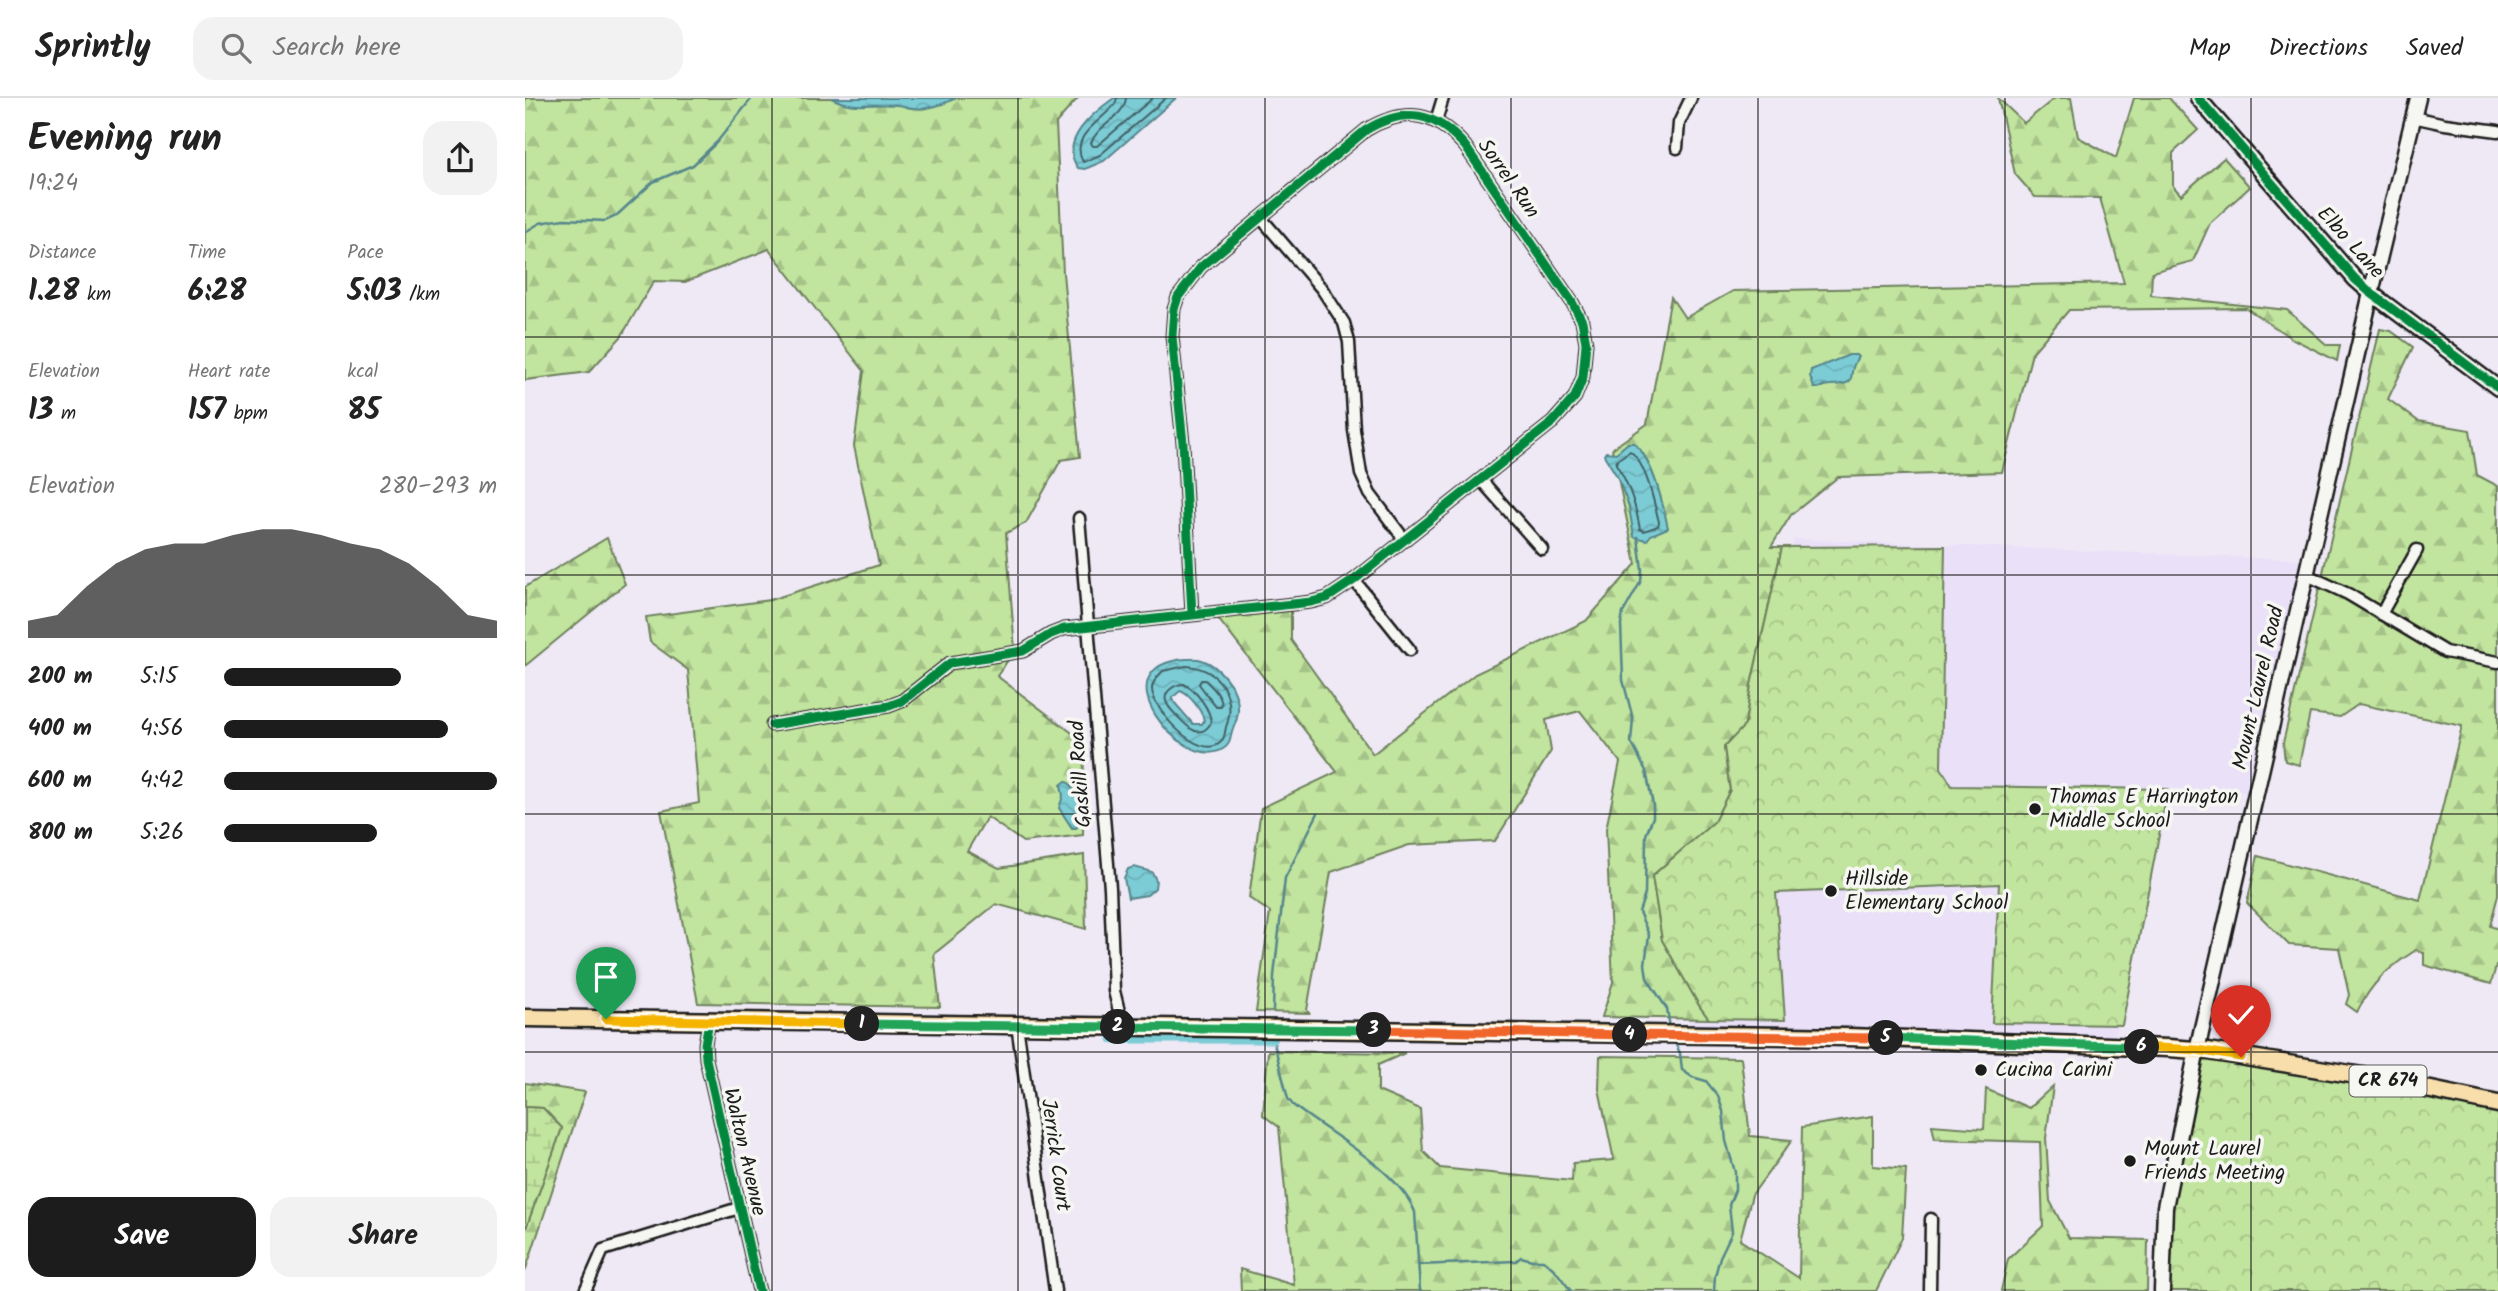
<!DOCTYPE html>
<html lang="en">
<head>
<meta charset="utf-8">
<style>
	:root { --surface:#fff; --page:#f2f2f2; --text:#222; --muted:#767676; --line:#e0e0e0; --accent:#1c1c1c }
	body { margin:0; font-family:Kalam,sans-serif; background:var(--page); color:var(--text); height:100vh; display:flex; flex-direction:column; font-size:26px; white-space:nowrap }
	* { box-sizing:border-box; margin:0 }
	p { font-size:23px; color:var(--muted) }
	.icon { flex:none; width:38px; height:38px; fill:none; stroke:currentColor; stroke-width:2; stroke-linecap:round; stroke-linejoin:round }
	.map { position:relative; flex:1; overflow:hidden }
	.sheet { display:flex; flex-direction:column; background:var(--surface); width:525px }
	.sheet>* { flex:none }
	.pin { position:absolute; display:grid; place-items:center; width:60px; height:60px; color:#fff; margin:-72px -30px; border-radius:50% 50% 50% 0; rotate:-45deg; box-shadow:0 0 7px #0007 }
	.pin .icon { rotate:45deg }
	.km { position:absolute; width:35px; height:35px; margin:-18px; border-radius:50%; background:#222; color:#fff; font-size:19px; line-height:35px; text-align:center }
	.round { display:grid; place-items:center; flex:none; width:74px; height:74px; border-radius:21px; background:var(--page) }
	.headline { display:flex; align-items:center; justify-content:space-between; height:119px; padding:0 28px }
	h1 { font-size:38px; font-weight:700; line-height:52px }
	.metrics { display:grid; grid-template-columns:repeat(3,1fr); gap:10px; height:119px; padding:7px 28px }
	.metrics div { display:grid; align-content:center }
	.metrics b { font-size:30px; font-weight:700 }
	.metrics small { font-size:19px; font-weight:400 }
	.metrics p { font-size:19px }
	.chart { height:196px; padding:14px 28px }
	.chart p { display:flex; justify-content:space-between }
	.chart svg { width:100%; height:126px; margin-top:7px; fill:var(--accent); opacity:.7 }
	.action { display:flex; gap:14px; margin-top:auto; padding:14px 28px }
	.action a { flex:1; height:80px; border-radius:21px; background:var(--accent); color:#fff; font-size:28px; font-weight:700; line-height:80px; text-align:center }
	.action a+a { background:var(--page); color:var(--text) }
	ul { padding:0 28px; list-style:none; font-size:23px }
	li { display:grid; grid-template-columns:112px 84px 1fr; align-items:center; height:52px }
	li i { height:18px; border-radius:9px; background:var(--accent) }
	header { display:flex; align-items:center; gap:42px; box-sizing:border-box; height:98px; padding:0 35px; background:var(--surface); border-bottom:2px solid var(--line) }
	header strong { font-size:33px }
	nav { display:flex; gap:38px; margin-inline-start:auto; font-size:24px }
	.search { width:490px; height:63px; background:var(--page); display:flex; align-items:center; gap:18px; box-sizing:border-box; padding:0 24px; border-radius:21px; color:var(--muted); font-size:26px }
	main { display:flex; flex:1; min-height:0 }
	.map>svg:first-child { display:block }
	.built { fill:#eae0f8 }
	.forest { fill:url(#forest-firs); stroke:#6e805d; stroke-width:2 }
	.wetland { fill:url(#wetland-marsh); stroke:#6e805d; stroke-width:2 }
	.park { fill:url(#park-crowns); stroke:#6e805d; stroke-width:2 }
	.water { fill:url(#water-waves); stroke:#56868c; stroke-width:2; fill-rule:evenodd }
	.lines { fill:none; stroke-linecap:round; stroke-linejoin:round }
	.shore { stroke:#426266; stroke-width:2 }
	.stream { stroke:#56868c; stroke-width:2.5 }
	.canal { stroke:#7cccd6; stroke-width:9 }
	.street-casing { stroke:#1c1c1c; stroke-width:15 }
	.secondary-casing { stroke:#1c1c1c; stroke-width:19 }
	.primary-casing { stroke:#1c1c1c; stroke-width:21 }
	.street { stroke:#f6f6f2; stroke-width:10 }
	.secondary { stroke:#f6f6f2; stroke-width:14 }
	.primary { stroke:#f8deab; stroke-width:16 }
	.cycleway-casing { stroke:#f6f6f2; stroke-width:13 }
	.cycleway { stroke:#00873e; stroke-width:9 }
	.split-1-casing { stroke:#fff; stroke-width:14 }
	.split-2-casing { stroke:#fff; stroke-width:14 }
	.split-3-casing { stroke:#fff; stroke-width:14 }
	.split-4-casing { stroke:#fff; stroke-width:14 }
	.split-5-casing { stroke:#fff; stroke-width:14 }
	.split-6-casing { stroke:#fff; stroke-width:14 }
	.split-7-casing { stroke:#fff; stroke-width:14 }
	.split-1 { stroke:#f5b400; stroke-width:9 }
	.split-2 { stroke:#22a559; stroke-width:9 }
	.split-3 { stroke:#22a559; stroke-width:9 }
	.split-4 { stroke:#f0652b; stroke-width:9 }
	.split-5 { stroke:#f0652b; stroke-width:9 }
	.split-6 { stroke:#22a559; stroke-width:9 }
	.split-7 { stroke:#f5b400; stroke-width:9 }
	.grid { fill:none; stroke:#1c1c1c; stroke-width:2; stroke-opacity:0.55 }
	.poi-dot { fill:#1c1c1c; stroke:#f6f6f2; stroke-width:2.5 }
	.labels { text-anchor:middle; dominant-baseline:central; stroke-width:7; stroke-linejoin:round; paint-order:stroke }
	.shield { fill:#f6f6f2; stroke:#5d5d5c; stroke-width:2 }
	.shield-label { font-size:19px; font-weight:bold; fill:#1c1c1c }
	.street-label { font-size:21px; fill:#1c1c1c; stroke:#f6f6f2 }
	.poi-label { font-size:21px; fill:#1c1c1c; stroke:#f6f6f2; text-anchor:start }
</style>
</head>
<body>
<header>
<strong>Sprintly</strong>
<div class="search"><svg class="icon" aria-label="search" viewBox="0 0 24 24"><circle cx="10" cy="10" r="6"/><path d="M15 15l6 6"/></svg>Search here</div>
<nav><a>Map</a><a>Directions</a><a>Saved</a></nav>
</header>
<main>
<section class="sheet">
<div class="headline"><div><h1>Evening run</h1><p>19:24</p></div><a class="round"><svg class="icon" aria-label="share" viewBox="0 0 24 24"><path d="M12 15V3M7 8l5-5 5 5M5 13v7h14v-7"/></svg></a></div>
<div class="metrics">
<div><p>Distance</p><b>1.28<small> km</small></b></div>
<div><p>Time</p><b>6:28</b></div>
<div><p>Pace</p><b>5:03<small> /km</small></b></div>
</div>
<div class="metrics">
<div><p>Elevation</p><b>13<small> m</small></b></div>
<div><p>Heart rate</p><b>157<small> bpm</small></b></div>
<div><p>kcal</p><b>85</b></div>
</div>
<div class="chart"><p><span>Elevation</span>280–293 m</p>
<svg viewBox="0 0 160 44" preserveAspectRatio="none"><path d="M0 44V38L10 36L20 26L30 18L40 13L50 11L60 11L70 8L80 6L90 6L100 8L110 11L120 13L130 18L140 26L150 36L160 38V44z"/></svg>
</div>
<ul>
<li><b>200 m</b>5:15<i style="width:65%"></i></li>
<li><b>400 m</b>4:56<i style="width:82%"></i></li>
<li><b>600 m</b>4:42<i style="width:100%"></i></li>
<li><b>800 m</b>5:26<i style="width:56%"></i></li>
</ul>
<div class="action"><a>Save</a><a>Share</a></div>
</section>
<div class="map">
<svg width="1973" height="1193" viewBox="0 0 1973 1193">
	<defs>
		<pattern id="forest-firs" width="22" height="20" patternUnits="userSpaceOnUse" patternTransform="scale(1.75)"><rect width="22" height="20" fill="#c1e49e"/><path d="M5 1l3.5 6h-7zM16 11l3.5 6h-7z" fill="#a5c388"/></pattern>
		<pattern id="wetland-marsh" width="20" height="14" patternUnits="userSpaceOnUse" patternTransform="scale(1.75)"><rect width="20" height="14" fill="#c1e49e"/><path d="M1 5h8M5 5V1M11 12h8M15 12V8" fill="none" stroke="#a5c388"/></pattern>
		<pattern id="park-crowns" width="20" height="18" patternUnits="userSpaceOnUse" patternTransform="scale(1.75)"><rect width="20" height="18" fill="#c1e49e"/><path d="M2 6a3 3 0 1 1 6 0M12 15a3 3 0 1 1 6 0" fill="none" stroke="#a5c388"/></pattern>
		<pattern id="water-waves" width="16" height="10" patternUnits="userSpaceOnUse" patternTransform="scale(1.75)"><rect width="16" height="10" fill="#7cccd6"/><path d="M0 5q4-4 8 0t8 0" fill="none" stroke="#6bafb7"/></pattern>
	</defs>
	<rect width="100%" height="100%" fill="#efe9f6"/>
	<filter id="ink" filterUnits="userSpaceOnUse"><feTurbulence type="fractalNoise" baseFrequency=".0143" numOctaves="2"/><feDisplacementMap in="SourceGraphic" scale="14" xChannelSelector="R" yChannelSelector="G"/><feConvolveMatrix kernelMatrix="1 2 1 2 8 2 1 2 1" color-interpolation-filters="sRGB"/></filter>
	<g filter="url(#ink)">
		<!-- built -->
		<polygon class="built" points="1269,441 1786,462 1731,695 1641,690 1588,949 1168,937 1147,863 1175,746 1217,682"/>
		<!-- forest -->
		<g class="forest">
			<polygon points="0,0 553,0 531,25 538,175 555,359 536,362 501,425 481,435 490,552 472,578 559,644 558,737 498,744 462,719 442,753 474,770 559,757 561,831 471,806 409,856 415,909 173,905 136,713 174,705 163,572 125,544 121,519 245,502 354,467 329,348 339,273 244,151 160,184 129,183 96,239 64,274 0,282"/>
			<polygon points="1473,0 1499,25 1530,0 1546,0 1553,39 1591,60 1609,0 1644,0 1673,32 1648,55 1648,88 1656,97 1699,60 1725,89 1685,125 1668,163 1627,174 1626,197 1762,212 1802,247 1815,247 1812,263 1766,240 1721,210 1544,212 1507,255 1477,374 1313,379 1266,417 1246,449 1257,449 1226,587 1220,628 1199,650 1205,692 1189,724 1127,778 1137,842 1175,909 1184,921 1077,919 1088,884 1081,731 1095,664 1055,613 1021,622 1026,653 970,743 884,747 806,774 782,912 784,915 731,914 745,814 724,800 736,710 812,674 688,514 766,508 766,542 848,656 950,576 1061,523 1111,466 1087,351 1122,326 1146,199 1160,220 1208,193 1599,185 1575,100 1510,99 1490,76"/>
			<path d="M1855 231 1866 233 1888 249 1863 301 1893 323 1945 332 1952 377 1973 388V797L1965 828 1973 831V868H1971L1966 886 1899 867V855L1891 852C1863 870 1847 884 1832 914L1821 906 1824 897 1814 850 1764 847 1722 805 1733 758 1895 802 1937 628 1834 606 1815 619 1785 615 1774 667 1760 663 1758 645Z"/>
			<polygon points="82,440 100,486 0,568 0,489"/>
			<polygon points="743,953 880,955 853,967 853,993 895,1011 898,1053 915,1070 1047,1083 1048,1065 1089,1062 1074,991 1075,958 1216,960 1225,1038 1267,1042 1227,1097 1215,1142 1274,1180 1277,1029 1348,1018 1348,1068 1381,1071 1377,1140 1351,1193 716,1193 715,1171 769,1187 754,1029 738,1017"/>
			<polygon points="0,985 60,994 0,1174 0,1133 37,1030 18,1010 0,1009"/>
			<polygon points="1528,988 1521,1040 1525,1103 1544,1140 1623,1142 1622,1193 1476,1193 1483,1161 1518,1128 1515,1044 1410,1041 1407,1027 1459,1031 1461,991 1504,1010"/>
		</g>
		<!-- wetland -->
		<polygon class="wetland" points="0,1009 18,1010 37,1030 0,1133"/>
		<!-- park -->
		<g class="park">
			<polygon points="1420,448 1416,670 1427,688 1643,691 1597,927 1467,925 1474,786 1251,795 1260,922 1184,921 1175,909 1137,842 1127,778 1189,724 1205,692 1199,649 1220,627 1226,587 1257,449"/>
			<polygon points="1672,952 1973,1007 1973,1193 1638,1193 1638,1120"/>
		</g>
		<!-- water -->
		<g class="water">
			<path d="M306 0H431C419 6 402 12 388 10 383 10 377 7 372 7 344 4 334 13 306 0Z"/>
			<path d="M589 0H651L579 63 560 71 553 70C533 43 569 14 589 0Z"/>
			<path d="M1324 257H1331L1333 259C1319 279 1338 286 1305 287 1298 287 1295 291 1289 290L1285 278 1286 272Z"/>
			<path d="M1103 345H1109C1128 361 1138 406 1143 430L1126 437 1122 442 1109 439 1104 409 1093 380 1079 357 1081 354 1091 355Z"/>
			<path d="M661 561C666 561 672 560 677 562 693 567 712 590 713 607 714 617 711 624 707 633 705 641 706 646 698 651 658 675 571 568 661 561ZM655 593C665 596 676 612 679 622L677 626H668L648 603 647 600Z"/>
			<polygon points="541,683 546,687 559,713 555,726 551,730 547,730 534,710 538,698 536,687"/>
			<polygon points="609,769 627,774 631,782 630,790 622,797 603,800 599,780 603,771"/>
		</g>
		<g class="lines">
			<!-- shore -->
			<g class="shore">
				<path d="M592 0C590 18 541 33 558 64L575 57 641 0"/>
				<path d="M601 0C599 20 573 26 566 45L568 48H572L628 0"/>
				<path d="M1105 353C1121 364 1129 405 1134 424L1133 428 1119 433 1115 431C1111 408 1104 385 1091 366L1092 362Z"/>
				<path d="M661 568C693 569 713 599 701 629 700 633 700 640 696 644 675 665 627 611 627 591 627 584 633 578 638 573Z"/>
				<path d="M676 582H680C687 589 699 599 696 609H691L674 586Z"/>
				<path d="M659 586C671 592 686 612 686 625 674 644 661 627 651 617 647 613 642 608 641 603 638 593 651 586 659 586Z"/>
			</g>
			<!-- stream -->
			<g class="stream">
				<polyline points="0,134 15,125 26,123 39,121 80,123 91,118 128,84 168,67 192,44 227,0"/>
				<polyline points="1113,439 1117,472 1116,483 1098,515 1096,526 1098,582 1108,621 1106,644 1121,673 1128,707 1128,719 1121,737 1120,796 1114,814 1124,837 1120,866 1122,880 1142,911 1145,930"/>
				<polyline points="748,913 749,878 760,780 793,715"/>
				<path d="M748 941 763 1001 768 1007C804 1036 873 1071 890 1114L895 1193"/>
				<polyline points="1149,943 1155,955 1157,972 1167,979 1181,983 1193,998 1198,1013 1201,1043 1210,1074 1210,1092 1204,1107 1207,1134 1195,1159 1190,1178 1189,1193"/>
				<polyline points="893,1167 991,1163 996,1159 1007,1162 1018,1162 1030,1172 1046,1193"/>
			</g>
			<!-- canal -->
			<polyline class="canal" points="587,941 748,941"/>
			<!-- street casing -->
			<g class="street-casing">
				<g id="street">
					<polyline points="1888,19 1920,26 1973,33"/>
					<polyline points="911,23 918,0"/>
					<polyline points="1152,50 1154,25 1166,0"/>
					<polyline points="736,120 797,191 819,225 824,244 829,332 836,376 845,396 879,441"/>
					<polyline points="956,382 1017,451"/>
					<polyline points="554,420 585,790 589,893 598,929"/>
					<polyline points="1782,477 1823,496 1920,554 1973,564"/>
					<polyline points="829,482 885,552"/>
					<polyline points="1856,516 1892,452"/>
					<path d="M247 627 364 608 377 603 425 565 498 553 526 536 539 531 786 504 802 500 829 482 1028 324 1050 299 1058 279 1061 245 1057 223 1047 204 940 48C910 14 881 8 841 32L676 169 653 199 649 211 647 238 658 345 667 516"/>
					<polyline points="184,923 180,946 181,961 234,1193"/>
					<polyline points="492,927 530,1193"/>
					<polyline points="60,1193 78,1152 214,1110"/>
					<polyline points="1405,1193 1406,1121"/>
				</g>
			</g>
			<!-- secondary casing -->
			<g class="secondary-casing">
				<g id="secondary">
					<polyline points="1673,0 1830,181 1846,195 1973,290"/>
					<polyline points="1637,1193 1640,1109 1672,952 1846,195 1893,0"/>
				</g>
			</g>
			<!-- primary casing -->
			<g class="primary-casing">
				<polyline id="primary" points="0,920 1325,939 1644,950 1683,953 1844,979 1973,1006"/>
			</g>
			<!-- street -->
			<use href="#street" class="street"/>
			<!-- secondary -->
			<use href="#secondary" class="secondary"/>
			<!-- primary -->
			<use href="#primary" class="primary"/>
			<!-- cycleway casing -->
			<g class="cycleway-casing">
				<g id="cycleway">
					<polyline points="1673,0 1830,181 1846,195 1973,290"/>
					<path d="M247 627 364 608 377 603 425 565 498 553 526 536 539 531 786 504 802 500 829 482 1028 324 1050 299 1058 279 1061 245 1057 223 1047 204 940 48C910 14 881 8 841 32L676 169 653 199 649 211 647 238 658 345 667 516"/>
					<polyline points="184,923 180,946 181,961 234,1193"/>
				</g>
			</g>
			<!-- cycleway -->
			<use href="#cycleway" class="cycleway"/>
		</g>
	</g>
	<g class="lines" filter="url(#ink)">
		<!-- split-1 casing -->
		<g class="split-1-casing">
			<polyline id="split-1" points="81,921 337,926"/>
		</g>
		<!-- split-2 casing -->
		<g class="split-2-casing">
			<polyline id="split-2" points="337,926 593,929"/>
		</g>
		<!-- split-3 casing -->
		<g class="split-3-casing">
			<polyline id="split-3" points="593,929 849,932"/>
		</g>
		<!-- split-4 casing -->
		<g class="split-4-casing">
			<polyline id="split-4" points="849,932 1105,937"/>
		</g>
		<!-- split-5 casing -->
		<g class="split-5-casing">
			<polyline id="split-5" points="1105,937 1361,940"/>
		</g>
		<!-- split-6 casing -->
		<g class="split-6-casing">
			<polyline id="split-6" points="1361,940 1617,949"/>
		</g>
		<!-- split-7 casing -->
		<g class="split-7-casing">
			<polyline id="split-7" points="1617,949 1672,952 1716,959"/>
		</g>
		<!-- split-1 -->
		<use href="#split-1" class="split-1"/>
		<!-- split-2 -->
		<use href="#split-2" class="split-2"/>
		<!-- split-3 -->
		<use href="#split-3" class="split-3"/>
		<!-- split-4 -->
		<use href="#split-4" class="split-4"/>
		<!-- split-5 -->
		<use href="#split-5" class="split-5"/>
		<!-- split-6 -->
		<use href="#split-6" class="split-6"/>
		<!-- split-7 -->
		<use href="#split-7" class="split-7"/>
	</g>
	<!-- grid -->
	<path class="grid" d="M247 0V1193M493 0V1193M740 0V1193M986 0V1193M1233 0V1193M1480 0V1193M1726 0V1193M0 239H1973M0 477H1973M0 716H1973M0 954H1973"/>
	<!-- markers -->
	<g class="poi-dot">
		<circle cx="1510" cy="711" r="7"/>
		<circle cx="1306" cy="793" r="7"/>
		<circle cx="1456" cy="972" r="7"/>
		<circle cx="1605" cy="1063" r="7"/>
	</g>
	<g class="labels">
		<!-- shield labels -->
		<rect class="shield" x="1824.5" y="967.5" width="77" height="31" rx="5"/>
		<g class="shield-label">
			<text x="1863" y="983">CR 674</text>
		</g>
		<!-- street labels -->
		<g class="street-label">
			<text transform="translate(983 81) rotate(55)">Sorrel Run</text>
			<text transform="translate(1825 145) rotate(48)">Elbo Lane</text>
			<text transform="translate(1734 590) rotate(-77)">Mount Laurel Road</text>
			<text transform="translate(556 676) rotate(-94)">Gaskill Road</text>
			<text transform="translate(219 1054) rotate(77)">Walton Avenue</text>
			<text transform="translate(530 1057) rotate(82)">Jerrick Court</text>
		</g>
		<!-- poi labels -->
		<g class="poi-label">
			<text x="1524" y="699">Thomas E Harrington<tspan x="1524" dy="24">Middle School</tspan></text>
			<text x="1320" y="781">Hillside<tspan x="1320" dy="24">Elementary School</tspan></text>
			<text x="1470" y="972">Cucina Carini</text>
			<text x="1619" y="1051">Mount Laurel<tspan x="1619" dy="24">Friends Meeting</tspan></text>
		</g>
	</g>
</svg>
<div class="pin" style="left:81px;top:921px;background:#1e9e55"><svg class="icon" aria-label="arrive" viewBox="0 0 24 24"><path d="M6 21V4h12l-3 4 3 4H6"/></svg></div>
<div class="pin" style="left:1716px;top:959px;background:#d93025"><svg class="icon" aria-label="check" viewBox="0 0 24 24"><path d="M5 12l5 5 9-10"/></svg></div>
<b class="km" style="left:337px;top:926px">1</b>
<b class="km" style="left:593px;top:929px">2</b>
<b class="km" style="left:849px;top:932px">3</b>
<b class="km" style="left:1105px;top:937px">4</b>
<b class="km" style="left:1361px;top:940px">5</b>
<b class="km" style="left:1617px;top:949px">6</b>
</div>
</main>
</body>
</html>
